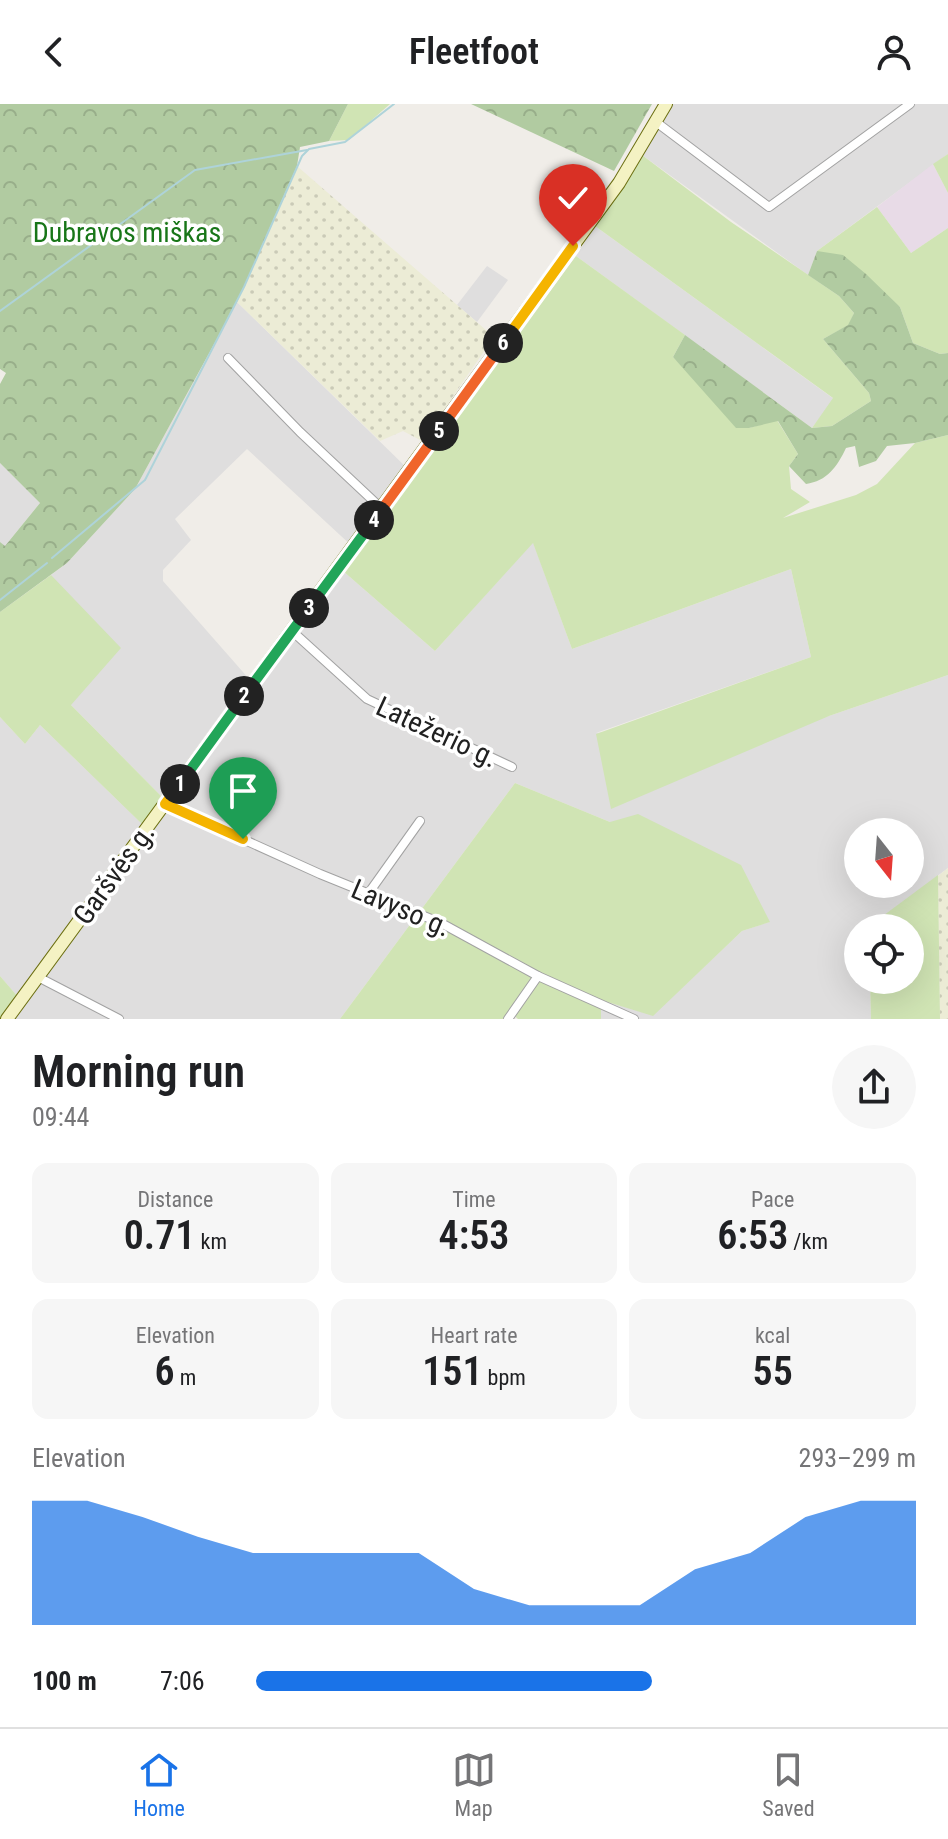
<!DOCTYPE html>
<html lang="en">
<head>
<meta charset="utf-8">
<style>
	:root { --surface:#fff; --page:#f6f6f6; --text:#202124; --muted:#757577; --line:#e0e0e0; --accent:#1a73e8 }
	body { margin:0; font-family:"Roboto Condensed",sans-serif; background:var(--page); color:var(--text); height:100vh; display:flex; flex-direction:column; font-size:30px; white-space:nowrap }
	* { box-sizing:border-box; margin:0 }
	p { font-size:26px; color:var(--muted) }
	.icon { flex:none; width:44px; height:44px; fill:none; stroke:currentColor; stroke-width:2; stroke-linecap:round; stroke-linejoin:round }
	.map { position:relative; height:915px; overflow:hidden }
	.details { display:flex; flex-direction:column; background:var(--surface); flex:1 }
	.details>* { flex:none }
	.needle { width:52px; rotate:163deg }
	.buttons { position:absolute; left:844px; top:714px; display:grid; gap:16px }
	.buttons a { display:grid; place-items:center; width:80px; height:80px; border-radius:50%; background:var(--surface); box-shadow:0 8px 32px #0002; font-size:40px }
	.pin { position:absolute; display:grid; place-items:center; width:68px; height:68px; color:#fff; margin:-82px -34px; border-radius:50% 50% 50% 0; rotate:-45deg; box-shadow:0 0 8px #0007 }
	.pin .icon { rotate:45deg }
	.km { position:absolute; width:40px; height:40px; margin:-20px; border-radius:50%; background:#222; color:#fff; font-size:22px; line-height:40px; text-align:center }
	.round { display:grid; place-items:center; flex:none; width:84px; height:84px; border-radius:42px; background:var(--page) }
	.head { display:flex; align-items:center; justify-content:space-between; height:136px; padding:0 32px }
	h1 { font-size:44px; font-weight:600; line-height:60px }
	.metrics { display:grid; grid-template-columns:repeat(3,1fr); gap:12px; height:136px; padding:8px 32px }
	.metrics div { display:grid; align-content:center; border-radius:16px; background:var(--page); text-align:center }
	.metrics b { font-size:40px; font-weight:600 }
	.metrics small { font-size:22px; font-weight:400 }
	.metrics p { font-size:22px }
	.chart { height:224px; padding:16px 32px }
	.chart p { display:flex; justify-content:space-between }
	.chart svg { width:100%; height:144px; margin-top:8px; fill:var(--accent); opacity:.7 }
	ul { padding:0 32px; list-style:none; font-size:26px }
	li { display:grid; grid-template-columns:128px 96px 1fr; align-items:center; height:60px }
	li i { height:20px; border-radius:10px; background:var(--accent) }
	header { display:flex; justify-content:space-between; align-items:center; height:104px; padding:0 32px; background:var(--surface); font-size:36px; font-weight:600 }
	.menu { display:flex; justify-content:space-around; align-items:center; height:112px; border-top:2px solid var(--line); background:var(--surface); font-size:22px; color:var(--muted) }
	.menu a { display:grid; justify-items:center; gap:4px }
	.menu .on { color:var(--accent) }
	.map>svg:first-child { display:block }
	.residential { fill:#dfdede; fill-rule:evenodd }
	.industrial { fill:#e8dbe7 }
	.farmland { fill:url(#farmland-dots) }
	.grass { fill:#d0e4b4 }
	.forest { fill:url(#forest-crowns) }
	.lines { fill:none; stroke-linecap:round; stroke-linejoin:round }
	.stream { stroke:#aed3d9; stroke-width:2 }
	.minor-casing { stroke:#a2a2a2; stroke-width:10 }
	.secondary-casing { stroke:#6c6f11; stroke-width:14 }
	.minor { stroke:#fff; stroke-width:8 }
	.secondary { stroke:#f4f2c3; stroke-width:12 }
	.split-1-casing { stroke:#fff; stroke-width:16 }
	.split-2-casing { stroke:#fff; stroke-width:16 }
	.split-3-casing { stroke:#fff; stroke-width:16 }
	.split-4-casing { stroke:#fff; stroke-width:16 }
	.split-5-casing { stroke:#fff; stroke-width:16 }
	.split-6-casing { stroke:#fff; stroke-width:16 }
	.split-7-casing { stroke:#fff; stroke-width:16 }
	.split-1 { stroke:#f5b400; stroke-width:10 }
	.split-2 { stroke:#22a559; stroke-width:10 }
	.split-3 { stroke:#22a559; stroke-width:10 }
	.split-4 { stroke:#22a559; stroke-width:10 }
	.split-5 { stroke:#f0652b; stroke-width:10 }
	.split-6 { stroke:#f0652b; stroke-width:10 }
	.split-7 { stroke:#f5b400; stroke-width:10 }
	.labels { text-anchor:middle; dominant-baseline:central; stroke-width:7; stroke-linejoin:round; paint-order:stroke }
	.park-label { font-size:28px; fill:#187618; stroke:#fff }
	.street-label { font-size:28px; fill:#212121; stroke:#fff }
</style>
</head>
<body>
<header><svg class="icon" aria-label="back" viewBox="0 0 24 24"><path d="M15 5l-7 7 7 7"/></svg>Fleetfoot<svg class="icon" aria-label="person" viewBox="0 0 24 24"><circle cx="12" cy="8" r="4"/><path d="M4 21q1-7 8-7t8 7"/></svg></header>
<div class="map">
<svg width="948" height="915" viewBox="0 0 948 915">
	<defs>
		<pattern id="farmland-dots" width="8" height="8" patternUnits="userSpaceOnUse" patternTransform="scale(2)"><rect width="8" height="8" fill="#ececd6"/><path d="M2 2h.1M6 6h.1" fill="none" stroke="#cacab7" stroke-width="1.8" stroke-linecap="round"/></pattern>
		<pattern id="forest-crowns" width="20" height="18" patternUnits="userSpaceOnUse" patternTransform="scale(2)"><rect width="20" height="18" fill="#b1cba1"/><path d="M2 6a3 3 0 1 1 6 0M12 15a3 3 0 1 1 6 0" fill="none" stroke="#98ae8a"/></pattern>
	</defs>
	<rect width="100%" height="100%" fill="#f0ede8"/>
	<!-- residential -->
	<g class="residential">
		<polygon points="671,0 948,0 948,50 817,147 808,171 642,51"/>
		<polygon points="595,122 834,295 812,324 576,152"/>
		<polygon points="487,162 508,176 477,218 457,201"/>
		<polygon points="237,198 410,367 354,444 247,345 175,415 191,436 163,466 163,477 250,576 163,694 71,601 51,471 67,459 135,385"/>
		<polygon points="0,359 40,399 4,443 0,438"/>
		<path d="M533 438 572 545 791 465 811 553 596 629 829 612 948 571V764L868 824H858V876H870L871 915H601V896L653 911 742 827 769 818 610 718 515 679 340 915H15L343 467 435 547ZM858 728H910V780H858Z"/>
		<polygon points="0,613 25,640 40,621 143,721 19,894 0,872"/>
	</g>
	<!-- industrial -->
	<polygon class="industrial" points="933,60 948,89 948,124 911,149 877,103"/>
	<!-- farmland -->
	<g class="farmland">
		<polygon points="297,62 494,233 422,337 403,327 380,337 237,198"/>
		<polygon points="948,764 948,915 940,915 938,772"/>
	</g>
	<!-- grass -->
	<g class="grass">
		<polygon points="348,0 390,0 349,36 329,37"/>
		<polygon points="948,50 948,89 933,60"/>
		<polygon points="642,51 731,118 839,192 854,209 849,221 823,235 869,289 871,297 832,322 812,324 833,294 595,122"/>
		<polygon points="877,103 911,149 948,124 948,249 940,250 913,239 900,203 817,147"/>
		<polygon points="576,152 685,231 673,253 749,324 777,316 798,350 789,362 791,385 810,398 783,414 856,391 877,380 915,339 948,331 948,571 829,612 611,705 596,630 811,553 791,465 572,545 533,439 435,547 343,467"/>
		<polygon points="51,471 121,544 71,601 163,694 143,721 40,621 25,640 0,613 0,508"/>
		<polygon points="515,679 610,718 638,710 741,761 770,818 742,827 653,912 601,896 601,915 518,915 509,907 503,915 340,915"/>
		<polygon points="938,771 940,915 871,915 870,876 910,876 910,824 868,823"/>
		<polygon points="0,872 19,894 3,915 0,915"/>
	</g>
	<!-- forest -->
	<g class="forest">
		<polygon points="0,0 348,0 329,37 300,43 297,62 237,198 135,385 67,459 0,508 0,438 5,442 40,399 0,359 0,280 6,269 0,265"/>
		<polygon points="471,0 652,0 614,67"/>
		<path d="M817 147 843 151 866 170 900 203 913 239 940 250 948 249V331L915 339 887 342 876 357 859 363 855 342 846 344C837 363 827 377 806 380L789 362 798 350 778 317 749 324H736L673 253 685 231 812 324 832 322 871 297 869 289 823 235 848 221 854 209 839 192 808 171Z"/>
	</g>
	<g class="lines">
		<!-- stream -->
		<g class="stream">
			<polyline points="0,207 195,66 307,46"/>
			<polyline points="52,454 145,376 244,183 302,52 309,45 345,38 394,0"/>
			<polyline points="0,496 47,459"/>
		</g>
		<!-- minor casing -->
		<g class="minor-casing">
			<g id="minor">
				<polyline points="656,18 769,103 910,0"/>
				<polyline points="228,254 300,328 382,405"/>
				<polyline points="292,527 367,595 512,663"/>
				<polyline points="165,700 320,770 441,819 538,872 634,915"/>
				<polyline points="368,790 420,717"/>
				<polyline points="38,873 119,915"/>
				<polyline points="508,915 538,872"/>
			</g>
		</g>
		<!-- secondary casing -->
		<g class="secondary-casing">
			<polyline id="secondary" points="7,915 619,79 666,0"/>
		</g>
		<!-- minor -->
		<use href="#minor" class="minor"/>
		<!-- secondary -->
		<use href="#secondary" class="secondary"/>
	</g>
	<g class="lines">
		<!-- split-1 casing -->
		<g class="split-1-casing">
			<polyline id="split-1" points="180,680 165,700 243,735"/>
		</g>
		<!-- split-2 casing -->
		<g class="split-2-casing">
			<polyline id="split-2" points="180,680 244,592"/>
		</g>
		<!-- split-3 casing -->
		<g class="split-3-casing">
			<polyline id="split-3" points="244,592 309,504"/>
		</g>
		<!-- split-4 casing -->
		<g class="split-4-casing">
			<polyline id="split-4" points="309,504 374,416"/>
		</g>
		<!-- split-5 casing -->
		<g class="split-5-casing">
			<polyline id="split-5" points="374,416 439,327"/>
		</g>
		<!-- split-6 casing -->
		<g class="split-6-casing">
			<polyline id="split-6" points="439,327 503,239"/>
		</g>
		<!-- split-7 casing -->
		<g class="split-7-casing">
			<polyline id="split-7" points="503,239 573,142"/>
		</g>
		<!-- split-1 -->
		<use href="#split-1" class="split-1"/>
		<!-- split-2 -->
		<use href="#split-2" class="split-2"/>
		<!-- split-3 -->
		<use href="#split-3" class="split-3"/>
		<!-- split-4 -->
		<use href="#split-4" class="split-4"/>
		<!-- split-5 -->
		<use href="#split-5" class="split-5"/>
		<!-- split-6 -->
		<use href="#split-6" class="split-6"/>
		<!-- split-7 -->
		<use href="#split-7" class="split-7"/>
	</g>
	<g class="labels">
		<!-- park labels -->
		<g class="park-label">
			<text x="127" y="128">Dubravos miškas</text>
		</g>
		<!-- street labels -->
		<g class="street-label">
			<text transform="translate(437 628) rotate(25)">Latežerio g.</text>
			<text transform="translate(114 770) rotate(-54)">Garšvės g.</text>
			<text transform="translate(401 804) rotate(23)">Lavyso g.</text>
		</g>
	</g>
</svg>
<div class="buttons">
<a><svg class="needle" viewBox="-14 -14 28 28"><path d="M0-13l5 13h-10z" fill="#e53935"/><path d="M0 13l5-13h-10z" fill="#757577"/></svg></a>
<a><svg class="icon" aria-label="locate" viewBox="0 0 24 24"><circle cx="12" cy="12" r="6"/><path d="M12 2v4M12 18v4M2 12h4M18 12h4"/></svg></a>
</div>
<div class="pin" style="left:243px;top:735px;background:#1e9e55"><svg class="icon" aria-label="arrive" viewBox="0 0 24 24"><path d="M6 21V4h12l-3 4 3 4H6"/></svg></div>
<div class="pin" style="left:573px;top:142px;background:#d93025"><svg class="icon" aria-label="check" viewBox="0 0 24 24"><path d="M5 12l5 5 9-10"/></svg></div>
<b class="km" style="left:180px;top:680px">1</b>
<b class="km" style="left:244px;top:592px">2</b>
<b class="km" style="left:309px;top:504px">3</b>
<b class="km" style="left:374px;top:416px">4</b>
<b class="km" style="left:439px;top:327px">5</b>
<b class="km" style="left:503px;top:239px">6</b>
</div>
<section class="details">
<div class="head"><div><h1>Morning run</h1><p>09:44</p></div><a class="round"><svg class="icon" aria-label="share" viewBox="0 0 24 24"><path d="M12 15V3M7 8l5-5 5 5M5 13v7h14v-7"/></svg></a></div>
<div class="metrics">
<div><p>Distance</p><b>0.71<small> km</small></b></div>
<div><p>Time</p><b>4:53</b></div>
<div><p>Pace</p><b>6:53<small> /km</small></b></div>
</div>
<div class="metrics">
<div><p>Elevation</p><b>6<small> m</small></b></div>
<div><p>Heart rate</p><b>151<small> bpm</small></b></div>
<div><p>kcal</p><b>55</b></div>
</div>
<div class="chart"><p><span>Elevation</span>293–299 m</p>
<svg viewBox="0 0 160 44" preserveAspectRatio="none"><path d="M0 44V6L10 6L20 11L30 17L40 22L50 22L60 22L70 22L80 33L90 38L100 38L110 38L120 27L130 22L140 11L150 6L160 6V44z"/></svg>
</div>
<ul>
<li><b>100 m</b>7:06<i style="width:60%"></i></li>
</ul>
</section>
<nav class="menu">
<a class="on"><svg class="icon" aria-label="home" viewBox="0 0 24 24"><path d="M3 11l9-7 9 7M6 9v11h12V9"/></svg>Home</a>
<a><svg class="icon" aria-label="map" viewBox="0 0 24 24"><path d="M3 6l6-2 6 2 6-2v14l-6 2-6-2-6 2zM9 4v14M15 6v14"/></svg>Map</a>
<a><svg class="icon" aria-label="saved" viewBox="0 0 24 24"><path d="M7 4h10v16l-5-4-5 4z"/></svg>Saved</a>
</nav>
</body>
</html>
